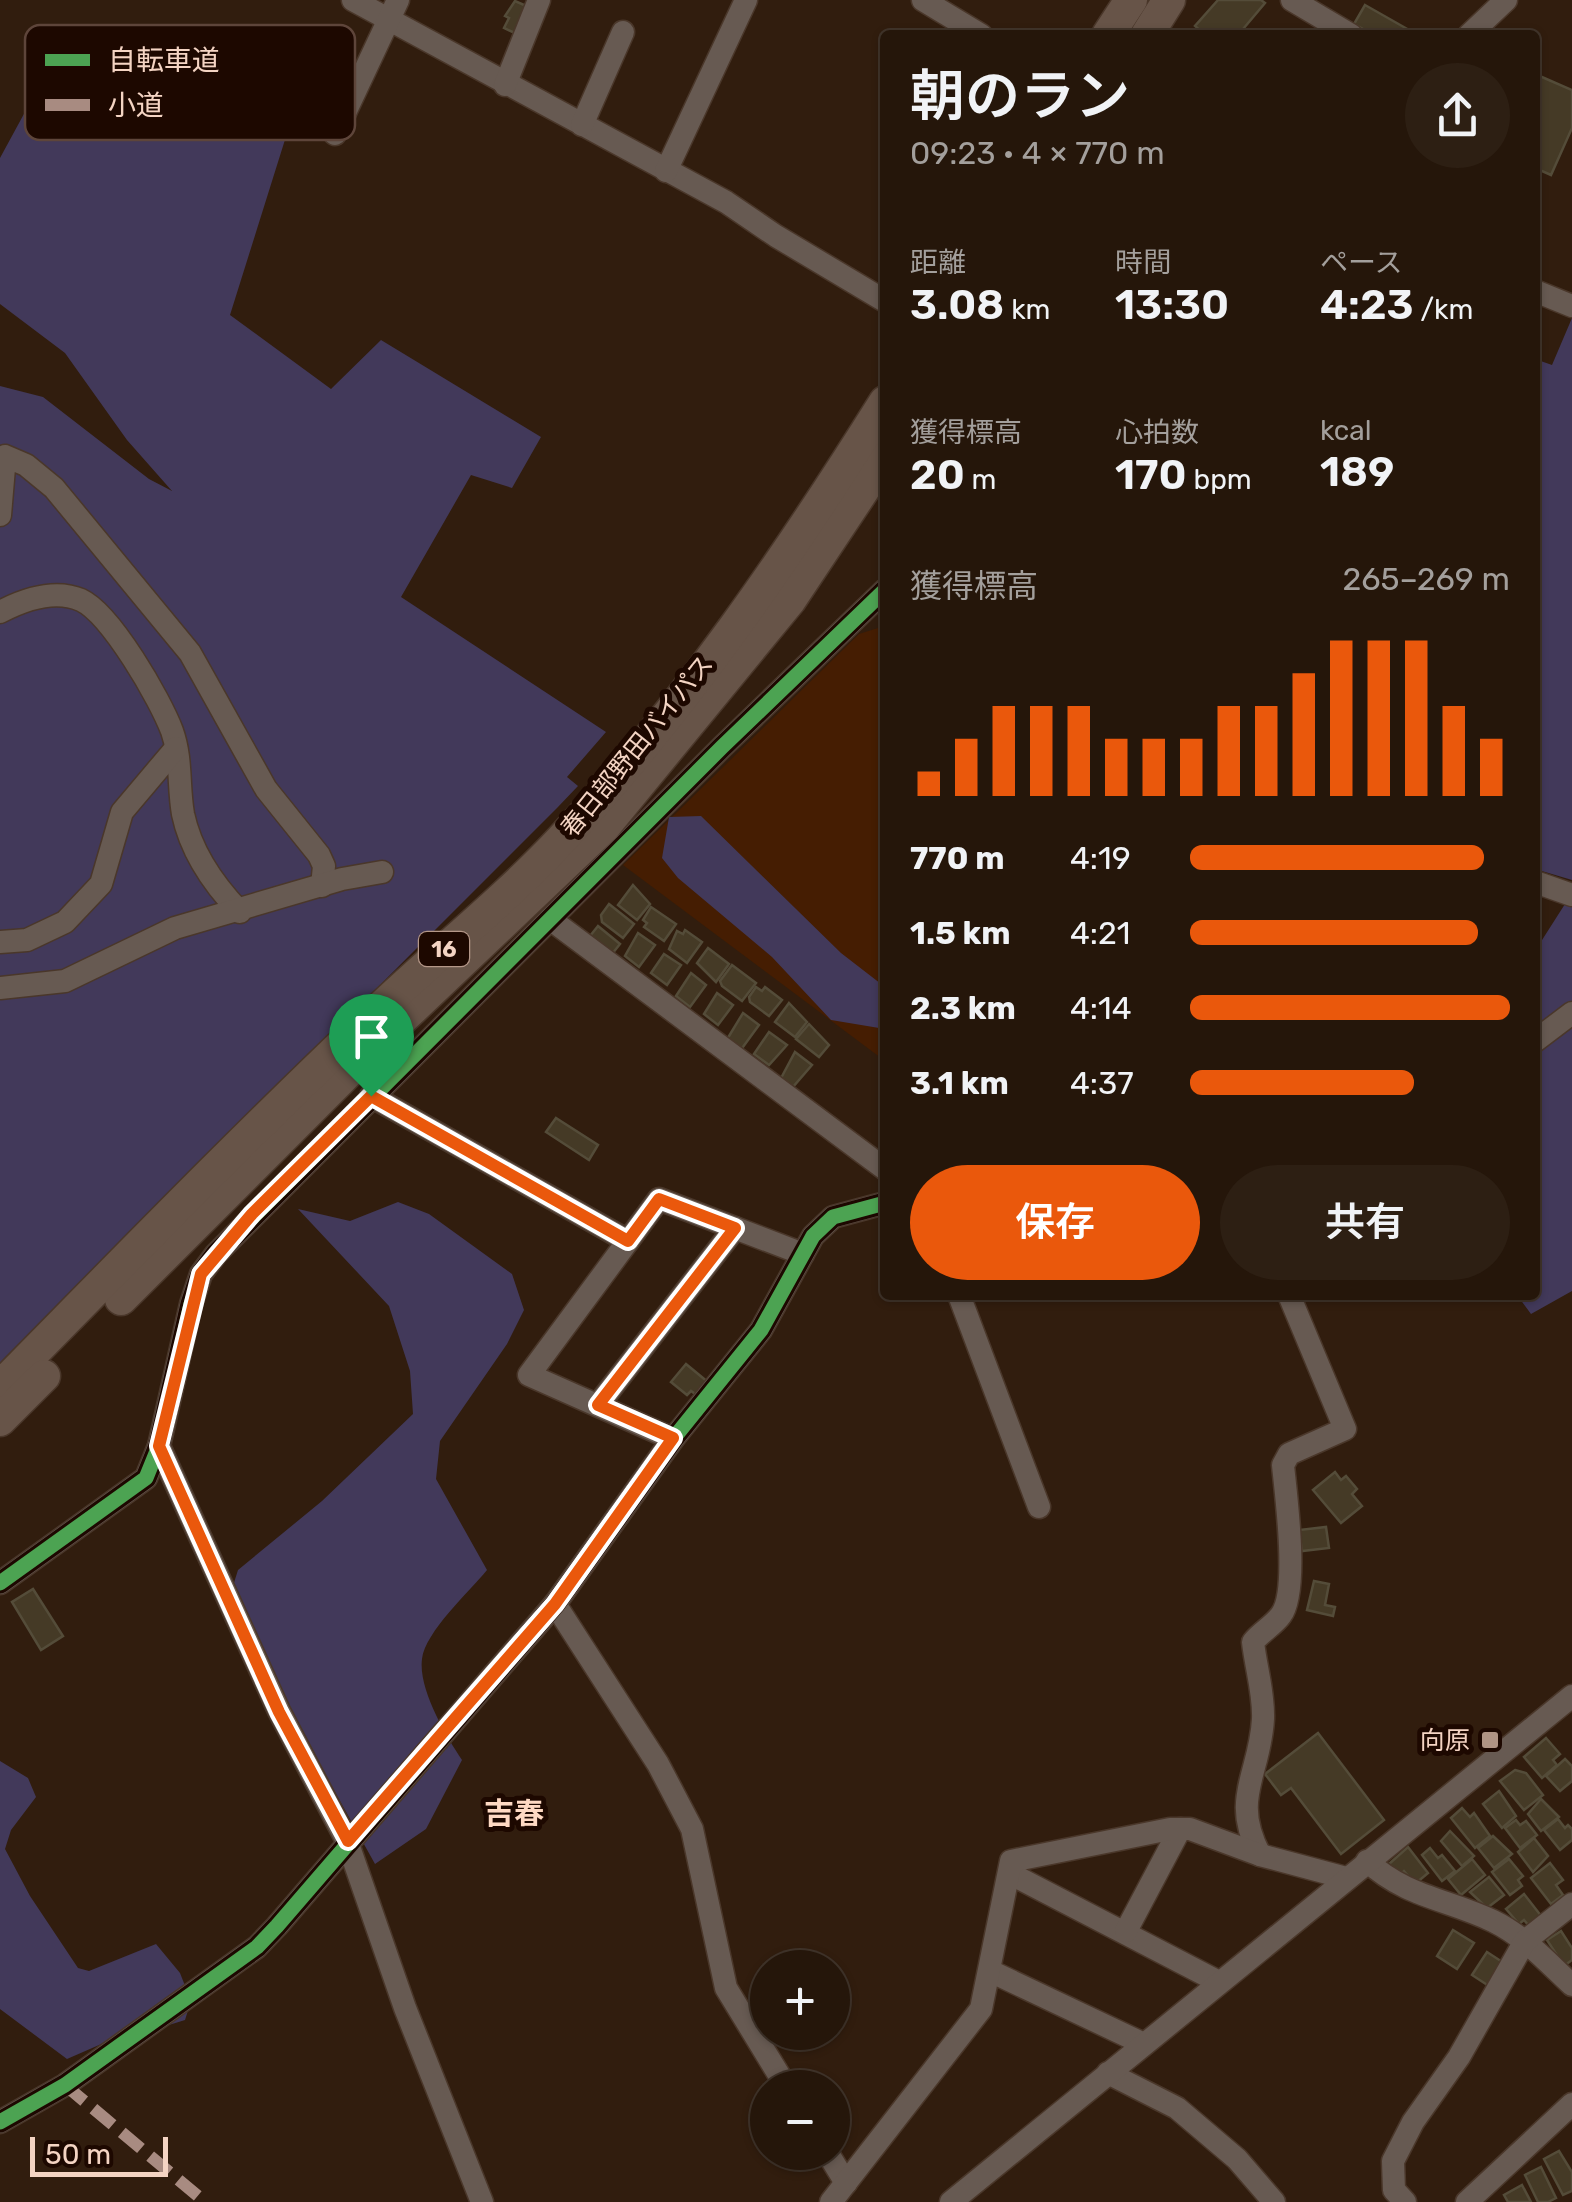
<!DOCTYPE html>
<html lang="ja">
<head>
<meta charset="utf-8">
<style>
	:root { --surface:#25160a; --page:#2d1f13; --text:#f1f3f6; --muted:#a39f9c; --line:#42352b; --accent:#ea580c }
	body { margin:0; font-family:Rubik,"Noto Sans JP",sans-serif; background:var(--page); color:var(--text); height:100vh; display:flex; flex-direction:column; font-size:38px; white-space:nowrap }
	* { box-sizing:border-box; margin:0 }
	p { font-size:32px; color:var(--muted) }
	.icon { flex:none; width:55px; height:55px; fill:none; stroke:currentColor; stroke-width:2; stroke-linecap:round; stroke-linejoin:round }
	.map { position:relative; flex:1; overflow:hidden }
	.sheet { position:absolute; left:880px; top:30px; width:660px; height:1270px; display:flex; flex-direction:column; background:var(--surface); border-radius:10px; box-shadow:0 2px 8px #0004,0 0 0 2px var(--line) }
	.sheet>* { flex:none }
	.tools { position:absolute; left:750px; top:1950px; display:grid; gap:20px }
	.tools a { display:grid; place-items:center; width:100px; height:100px; border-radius:50%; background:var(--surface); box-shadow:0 2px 8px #0004,0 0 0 2px var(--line); font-size:50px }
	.scale { position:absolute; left:30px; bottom:25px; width:138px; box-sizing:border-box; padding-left:10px; border:5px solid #f4d4c3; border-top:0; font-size:28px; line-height:35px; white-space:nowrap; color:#f4d4c3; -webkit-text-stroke:8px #1d0800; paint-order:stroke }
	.pin { position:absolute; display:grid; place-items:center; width:85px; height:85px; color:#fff; margin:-102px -42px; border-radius:50% 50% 50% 0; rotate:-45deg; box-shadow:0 0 10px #0007 }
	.pin .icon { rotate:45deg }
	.round { display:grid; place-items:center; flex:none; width:105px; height:105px; border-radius:52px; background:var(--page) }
	.headline { display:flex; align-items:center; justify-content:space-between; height:170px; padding:0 30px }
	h1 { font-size:55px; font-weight:600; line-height:75px }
	.figures { display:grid; grid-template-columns:repeat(3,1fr); gap:15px; height:170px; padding:10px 30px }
	.figures div { display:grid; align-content:center }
	.figures b { font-size:42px; font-weight:600 }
	.figures small { font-size:28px; font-weight:400 }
	.figures p { font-size:28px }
	.chart { height:280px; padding:20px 30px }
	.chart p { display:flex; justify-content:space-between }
	.chart svg { width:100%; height:180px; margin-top:10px; stroke:var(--accent); stroke-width:6 }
	.primary-button { display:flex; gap:20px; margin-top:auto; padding:20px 30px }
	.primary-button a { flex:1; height:115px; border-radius:60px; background:var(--accent); color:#fff; font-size:40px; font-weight:600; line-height:115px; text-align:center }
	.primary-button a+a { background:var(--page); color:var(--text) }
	ul { padding:0 30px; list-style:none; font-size:32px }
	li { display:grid; grid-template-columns:160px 120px 1fr; align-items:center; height:75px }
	li i { height:25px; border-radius:12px; background:var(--accent) }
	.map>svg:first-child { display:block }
	.built { fill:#451d02 }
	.green { fill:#42395a }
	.building { fill:#453a26; stroke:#544c39; stroke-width:2.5 }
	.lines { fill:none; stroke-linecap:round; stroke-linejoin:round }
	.minor-casing { stroke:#4a372a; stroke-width:25 }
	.highway-casing { stroke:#4a372a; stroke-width:35 }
	.minor { stroke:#675a52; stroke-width:22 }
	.highway { stroke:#675448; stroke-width:32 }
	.quiet { stroke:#a88b81; stroke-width:12; stroke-dasharray:25 12; stroke-linecap:butt }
	.cycleway-casing { stroke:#1d0800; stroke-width:21 }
	.cycleway { stroke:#4ca352; stroke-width:15 }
	.route-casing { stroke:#fff; stroke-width:20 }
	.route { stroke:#ea580c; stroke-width:12 }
	.poi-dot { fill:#b09484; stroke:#1d0800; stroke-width:4 }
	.labels { text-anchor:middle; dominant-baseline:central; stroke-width:10; stroke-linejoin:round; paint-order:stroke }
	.shield { fill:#1d0800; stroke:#b49788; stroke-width:2.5 }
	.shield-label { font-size:22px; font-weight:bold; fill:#f4d4c3 }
	.street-label { font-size:25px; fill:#f4d4c3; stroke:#1d0800 }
	.poi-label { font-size:25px; fill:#f4d4c3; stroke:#1d0800; text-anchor:end }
	.quarter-label { font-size:30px; font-weight:bold; fill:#ffd9c3; stroke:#1d0800 }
	.key { fill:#1d0800; stroke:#5e453a; stroke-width:2.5 }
	.key-label { font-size:28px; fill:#f4d4c3 }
</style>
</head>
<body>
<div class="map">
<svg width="1572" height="2202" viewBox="0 0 1572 2202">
	<rect width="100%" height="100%" fill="#311d0e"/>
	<!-- built -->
	<polygon class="built" points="878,628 885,630 885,1061 623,865 859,634"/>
	<!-- green -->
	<g class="green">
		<polygon points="194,58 294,111 230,315 331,389 381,340 541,437 512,488 471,475 401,597 606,732 567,777 578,786 557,808 0,1365 0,386 43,397 149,479 172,491 127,440 65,353 0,304 0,158 50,66 164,121"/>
		<polygon points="1572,318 1572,880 1535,869 1535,359 1552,365"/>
		<polygon points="701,816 841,953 885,987 885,1029 831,1020 772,957 678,878 662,858 669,817"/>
		<polygon points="1565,904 1572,906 1572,1291 1531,1314 1517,1295 1535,1295 1535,951"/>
		<path d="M398 1202 429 1214 512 1274 524 1310 507 1344 440 1441 436 1479 487 1570C470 1591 425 1632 422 1659 418 1689 446 1736 462 1760L426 1829 375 1864 280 1693 232 1589 238 1570 322 1501 413 1414 410 1371 389 1306 298 1209 350 1221Z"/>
		<polygon points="0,1761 28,1778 36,1797 11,1830 5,1849 30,1896 78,1968 89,1971 156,1944 180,1973 191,2001 185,2020 140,2034 122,2035 67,2059 0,2009"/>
	</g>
	<!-- building -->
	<g class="building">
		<polygon points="1218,0 1261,0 1265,3 1238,35 1205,35 1195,26"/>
		<polygon points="515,1 531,8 519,35 504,28 509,18 505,16"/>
		<polygon points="1365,5 1409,30 1407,35 1374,35 1354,24"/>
		<polygon points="1535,74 1572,90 1572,128 1551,175 1535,168"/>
		<polygon points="633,885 650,904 637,920 618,905"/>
		<polygon points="609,904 634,924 623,938 602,922 601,915"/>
		<polygon points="651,907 676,924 664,941 644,927 647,923 643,920"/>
		<polygon points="598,926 620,944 608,959 586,941"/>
		<polygon points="685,930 702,942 687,963 669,949 677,931 683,934"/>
		<polygon points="638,933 655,945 639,967 625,956"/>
		<polygon points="708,948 729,964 716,982 697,963"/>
		<polygon points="664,954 681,965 667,985 651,973"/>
		<polygon points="732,965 756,983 742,1001 722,986 720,981"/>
		<polygon points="691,973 706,985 690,1007 676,996"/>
		<polygon points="756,987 762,991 765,987 782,1000 769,1016 750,1002 749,997"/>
		<polygon points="717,993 733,1005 718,1025 704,1014"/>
		<polygon points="789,1003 807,1022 795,1037 775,1022"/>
		<polygon points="743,1013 759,1025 740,1051 726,1041"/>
		<polygon points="809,1024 829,1045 819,1057 796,1039"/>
		<polygon points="769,1032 787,1045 769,1065 754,1054"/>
		<polygon points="795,1052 812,1065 792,1088 780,1080"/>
		<polygon points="556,1118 598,1145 589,1160 546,1132"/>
		<polygon points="686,1364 709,1383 698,1396 691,1391 687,1395 671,1382"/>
		<polygon points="1335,1472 1341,1480 1346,1476 1357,1489 1352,1494 1362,1506 1341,1523 1313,1490"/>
		<polygon points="1326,1527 1329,1548 1302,1551 1299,1530"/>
		<polygon points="1314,1581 1329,1584 1325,1605 1335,1607 1333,1616 1307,1610"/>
		<polygon points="33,1589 63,1636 41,1650 12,1602"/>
		<polygon points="1318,1733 1384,1820 1341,1854 1291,1788 1281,1795 1265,1774"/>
		<polygon points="1546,1738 1560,1754 1553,1760 1557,1765 1542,1778 1524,1757"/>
		<polygon points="1565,1759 1572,1766 1572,1781 1560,1791 1546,1776"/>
		<polygon points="1515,1770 1526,1773 1543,1795 1524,1810 1500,1781"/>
		<polygon points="1499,1791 1516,1816 1502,1828 1483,1804"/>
		<polygon points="1541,1799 1559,1817 1541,1831 1528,1814"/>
		<polygon points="1462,1808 1470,1817 1474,1813 1490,1836 1475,1848 1451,1818"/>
		<polygon points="1558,1819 1565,1828 1568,1825 1572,1829 1572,1840 1560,1850 1544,1830"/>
		<polygon points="1516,1820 1520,1825 1526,1821 1537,1835 1520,1848 1505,1828"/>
		<polygon points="1450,1831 1474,1856 1462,1866 1441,1841"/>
		<polygon points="1493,1836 1512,1854 1494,1868 1478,1848"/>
		<polygon points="1534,1838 1548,1856 1533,1872 1518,1852"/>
		<polygon points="1408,1847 1428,1873 1415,1884 1404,1871 1399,1876 1389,1864"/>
		<polygon points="1430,1848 1438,1858 1442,1855 1455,1871 1442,1881 1422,1855"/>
		<polygon points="1472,1859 1485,1875 1461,1895 1448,1879"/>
		<polygon points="1509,1859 1523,1876 1518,1880 1522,1886 1510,1895 1492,1872"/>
		<polygon points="1550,1863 1563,1880 1556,1885 1563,1895 1551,1904 1531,1878"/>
		<polygon points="1489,1877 1504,1895 1487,1908 1470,1892"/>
		<polygon points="1524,1894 1542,1917 1530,1927 1524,1920 1519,1924 1506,1909"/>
		<polygon points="1453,1930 1474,1943 1457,1969 1437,1956"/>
		<polygon points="1561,1931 1572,1948 1572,1960 1564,1966 1547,1940"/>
		<polygon points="1487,1952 1507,1965 1492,1988 1472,1975"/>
		<polygon points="1559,2151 1572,2172 1572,2191 1563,2195 1544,2159"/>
		<polygon points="1541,2167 1556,2198 1548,2202 1538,2202 1525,2175"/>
		<polygon points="1522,2185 1531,2202 1508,2202 1504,2195"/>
	</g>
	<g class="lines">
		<!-- minor casing -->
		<g class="minor-casing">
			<g id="minor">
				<polyline points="353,0 726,202 776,236 885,301"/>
				<polyline points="923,0 981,35"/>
				<polyline points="1292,0 1351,35"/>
				<polyline points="1469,35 1506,0"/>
				<polyline points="505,85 539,0"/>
				<polyline points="582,125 623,32"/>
				<polyline points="335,134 398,0"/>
				<polyline points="666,171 746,0"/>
				<polyline points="1535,291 1572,306"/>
				<polyline points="0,515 5,456 26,465 54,488 190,653 266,789 319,855 324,866 322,886"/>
				<path d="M0 612C23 600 55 589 81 600 111 614 160 699 172 731 182 759 178 786 183 814 191 852 214 885 240 912"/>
				<polyline points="1535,882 1572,895"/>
				<polyline points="550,919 885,1169"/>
				<polyline points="0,942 27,940 65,922 101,884 122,812 176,748"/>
				<polyline points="0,988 65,981 175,928 342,879 382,872"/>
				<polyline points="1535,1041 1572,1013"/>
				<polyline points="371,1096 628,1241"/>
				<polyline points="959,1295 1039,1507"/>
				<polyline points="598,1405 735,1228"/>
				<polyline points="673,1439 529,1375 659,1199 803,1254"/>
				<polyline points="159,1446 279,1711 347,1841 405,2008 482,2202"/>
				<polyline points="0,1583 146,1478 159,1446 191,1304 201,1274 216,1254 722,747 885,590"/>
				<polyline points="555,1604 658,1764 692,1829 726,1988 787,2088"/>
				<path d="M1260 1855C1230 1798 1260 1775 1263 1719 1264 1692 1256 1669 1253 1642 1261 1632 1274 1625 1281 1615 1299 1591 1286 1496 1283 1465L1289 1454 1345 1429 1289 1295"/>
				<path d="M1367 1861C1406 1897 1447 1899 1493 1921 1524 1936 1547 1962 1572 1985"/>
				<polyline points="1011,1874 1219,1982"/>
				<polyline points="1126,1931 1180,1829"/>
				<polyline points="990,1971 1144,2044"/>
				<polyline points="1108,2073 1177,2108 1237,2159 1274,2202"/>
				<polyline points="0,2122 65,2085 257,1947 277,1926 555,1604 673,1439 761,1330 813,1236 833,1217 885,1203"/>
				<polyline points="827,2152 846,2183"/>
				<polyline points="831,2202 981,2009 1011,1861 1170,1829 1190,1829 1260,1855 1346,1878"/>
				<polyline points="951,2202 1572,1696"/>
				<polyline points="1405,2202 1394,2190 1393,2161 1413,2122 1459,2057 1525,1941 1572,1904"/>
				<polyline points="1467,2202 1572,2104"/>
			</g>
		</g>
		<!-- highway casing -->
		<g class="highway-casing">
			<g id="highway">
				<polyline points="1108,35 1131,0"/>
				<polyline points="1147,35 1169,0"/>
				<polyline points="121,1299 389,1031 603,828 790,600 885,457"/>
				<path d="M0 1387C123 1262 246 1135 374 1014 436 955 504 901 562 839 685 707 789 555 885 402"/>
				<polyline points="0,1420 44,1376"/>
			</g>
		</g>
		<!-- minor -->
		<use href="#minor" class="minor"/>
		<!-- highway -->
		<use href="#highway" class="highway"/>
		<!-- quiet -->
		<polyline class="quiet" points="65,2085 205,2202"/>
		<!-- cycleway casing -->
		<g class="cycleway-casing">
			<g id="cycleway">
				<polyline points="0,1583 146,1478 159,1446 191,1304 201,1274 216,1254 722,747 885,590"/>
				<polyline points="0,2122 65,2085 257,1947 277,1926 555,1604 673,1439 761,1330 813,1236 833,1217 885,1203"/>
			</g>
		</g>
		<!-- cycleway -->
		<use href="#cycleway" class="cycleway"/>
	</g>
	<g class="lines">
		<!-- route casing -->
		<g class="route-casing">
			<polygon id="route" points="371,1096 628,1241 659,1199 735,1228 598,1405 673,1438 555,1604 348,1841 279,1712 159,1446 201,1274 252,1214"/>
		</g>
		<!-- route -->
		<use href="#route" class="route"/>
	</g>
	<!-- markers -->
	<rect class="poi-dot" x="1480" y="1730" width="20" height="20" rx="5"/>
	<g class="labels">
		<!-- shield labels -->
		<rect class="shield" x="419" y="932" width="50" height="34" rx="8"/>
		<g class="shield-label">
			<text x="444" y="949">16</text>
		</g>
		<!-- street labels -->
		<g class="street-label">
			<text transform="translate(637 746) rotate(-51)">春日部野田バイパス</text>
		</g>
		<!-- poi labels -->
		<g class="poi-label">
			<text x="1470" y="1740">向原</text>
		</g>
		<!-- quarter labels -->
		<g class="quarter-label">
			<text x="514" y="1814">吉春</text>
		</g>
	</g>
	<!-- legend -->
	<rect x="25" y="25" width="330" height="115" rx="15" class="key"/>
	<rect x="45" y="54" width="45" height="12" fill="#4ca352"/>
	<rect x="45" y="99" width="45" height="12" fill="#a88b81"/>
	<g class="key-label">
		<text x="108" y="70">自転車道</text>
		<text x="108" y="115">小道</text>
	</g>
</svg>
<div class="tools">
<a>+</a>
<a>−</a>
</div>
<div class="scale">50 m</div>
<div class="pin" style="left:371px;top:1096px;background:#1e9e55"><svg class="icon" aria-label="arrive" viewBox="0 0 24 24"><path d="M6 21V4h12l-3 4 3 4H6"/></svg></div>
<section class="sheet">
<div class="headline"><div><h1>朝のラン</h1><p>09:23 · 4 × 770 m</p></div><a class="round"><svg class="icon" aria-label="share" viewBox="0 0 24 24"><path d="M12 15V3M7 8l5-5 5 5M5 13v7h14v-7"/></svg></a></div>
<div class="figures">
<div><p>距離</p><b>3.08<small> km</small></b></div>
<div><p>時間</p><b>13:30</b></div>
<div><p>ペース</p><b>4:23<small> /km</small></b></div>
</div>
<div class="figures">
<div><p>獲得標高</p><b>20<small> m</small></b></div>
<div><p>心拍数</p><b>170<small> bpm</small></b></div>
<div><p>kcal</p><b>189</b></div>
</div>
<div class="chart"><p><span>獲得標高</span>265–269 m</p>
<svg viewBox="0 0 160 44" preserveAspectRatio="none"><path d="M5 44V38M15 44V30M25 44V22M35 44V22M45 44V22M55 44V30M65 44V30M75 44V30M85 44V22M95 44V22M105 44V14M115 44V6M125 44V6M135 44V6M145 44V22M155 44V30"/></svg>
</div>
<ul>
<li><b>770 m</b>4:19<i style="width:92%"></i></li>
<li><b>1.5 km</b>4:21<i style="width:90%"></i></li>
<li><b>2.3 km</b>4:14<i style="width:100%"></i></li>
<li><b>3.1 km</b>4:37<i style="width:70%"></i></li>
</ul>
<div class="primary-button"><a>保存</a><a>共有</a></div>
</section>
</div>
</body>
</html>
